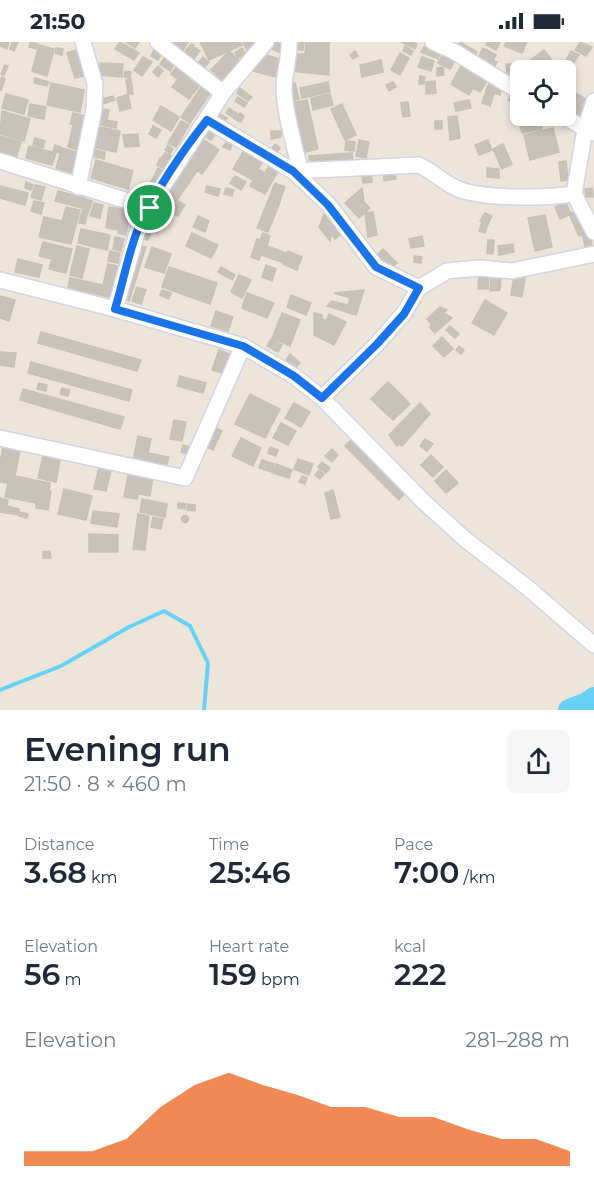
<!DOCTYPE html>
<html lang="en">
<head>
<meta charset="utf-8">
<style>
	:root { --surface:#fff; --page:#f6f6f7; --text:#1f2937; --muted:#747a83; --accent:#ea580c }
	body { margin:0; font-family:Montserrat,sans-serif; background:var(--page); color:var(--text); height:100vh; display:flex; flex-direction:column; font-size:22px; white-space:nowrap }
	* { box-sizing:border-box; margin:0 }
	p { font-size:20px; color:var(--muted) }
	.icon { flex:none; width:33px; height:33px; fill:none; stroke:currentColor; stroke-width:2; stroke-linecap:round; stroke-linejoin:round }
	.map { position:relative; height:668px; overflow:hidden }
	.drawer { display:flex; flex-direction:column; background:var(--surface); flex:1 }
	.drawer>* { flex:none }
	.tools { position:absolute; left:510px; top:18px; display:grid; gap:12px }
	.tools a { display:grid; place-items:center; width:66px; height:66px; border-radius:9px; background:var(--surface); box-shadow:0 3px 9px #0003; font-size:30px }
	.pin { position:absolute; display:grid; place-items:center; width:51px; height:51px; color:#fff; margin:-26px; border:3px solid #fff; border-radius:50%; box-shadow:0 2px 6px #0007 }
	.round { display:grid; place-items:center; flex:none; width:63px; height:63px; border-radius:9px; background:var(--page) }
	.headline { display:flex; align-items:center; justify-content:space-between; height:102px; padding:0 24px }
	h1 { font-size:33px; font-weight:600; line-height:45px }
	.figures { display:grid; grid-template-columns:repeat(3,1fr); gap:9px; height:102px; padding:6px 24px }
	.figures div { display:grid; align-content:center }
	.figures b { font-size:30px; font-weight:600 }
	.figures small { font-size:16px; font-weight:400 }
	.figures p { font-size:16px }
	.chart { height:168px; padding:12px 24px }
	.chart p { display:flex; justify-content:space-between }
	.chart svg { width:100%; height:108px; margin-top:6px; fill:var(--accent); opacity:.7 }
	.status { display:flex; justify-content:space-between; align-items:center; height:42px; padding:0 30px; background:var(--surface); direction:ltr }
	.status svg { height:16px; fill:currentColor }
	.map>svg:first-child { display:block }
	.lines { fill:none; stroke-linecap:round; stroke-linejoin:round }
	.stream { stroke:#67d2f6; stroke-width:4 }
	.river { stroke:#67d2f6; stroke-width:22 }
	.building { fill:#c8c2ba; stroke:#c8c1b4; stroke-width:1.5 }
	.minor-casing { stroke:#d0d4e4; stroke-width:18 }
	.minor { stroke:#fff; stroke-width:15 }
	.route-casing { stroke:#fff; stroke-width:12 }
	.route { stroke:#1a73e8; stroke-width:8 }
</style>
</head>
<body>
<div class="status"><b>21:50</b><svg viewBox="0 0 49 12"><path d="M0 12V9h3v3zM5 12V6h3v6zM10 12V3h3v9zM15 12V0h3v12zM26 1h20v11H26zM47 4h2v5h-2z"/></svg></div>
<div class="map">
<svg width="594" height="668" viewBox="0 0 594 668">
	<rect width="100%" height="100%" fill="#ede5da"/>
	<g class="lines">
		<!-- stream -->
		<g class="stream">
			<polyline points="0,648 61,624 129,585 164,569 190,584 208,621 204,668"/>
			<polyline points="587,661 591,668"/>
		</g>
		<!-- river -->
		<polyline class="river" points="569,668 587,661 594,656"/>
	</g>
	<!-- building -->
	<g class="building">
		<polygon points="0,0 9,0 7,7 0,4"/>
		<polygon points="12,0 18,0 14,9 10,7"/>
		<polygon points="31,0 38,2 37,7 29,5"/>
		<polygon points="120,0 139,11 134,18 115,7"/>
		<polygon points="126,0 139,0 135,6"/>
		<polygon points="173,0 188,0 182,10 171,2"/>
		<polygon points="200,0 241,0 242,3 209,18"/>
		<polygon points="243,0 260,0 249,13"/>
		<polygon points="275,0 285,3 281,11 272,7"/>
		<polygon points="293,0 304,0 303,8 293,8"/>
		<polygon points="306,0 329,0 329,33 290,29 291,12 305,12"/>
		<polygon points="401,0 414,0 417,2 415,7"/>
		<polygon points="460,0 477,10 473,16 457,6"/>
		<polygon points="487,0 497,0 500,1 496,8 486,3"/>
		<polygon points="506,0 527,0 522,11 504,4"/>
		<polygon points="580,0 592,5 586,14 575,8"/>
		<polygon points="191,2 194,3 186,14 183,12"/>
		<polygon points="39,3 54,7 47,34 32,29"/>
		<polygon points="405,4 413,9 411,13 403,9"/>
		<polygon points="194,5 200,9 193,18 188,14"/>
		<polygon points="424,5 440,11 438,17 421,10"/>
		<polygon points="56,6 63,7 62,13 55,11"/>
		<polygon points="155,6 163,10 158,18 151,14"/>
		<polygon points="242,6 246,12 238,16 235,11"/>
		<polygon points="483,6 496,13 493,18 497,20 493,27 477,18"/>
		<polygon points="76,8 84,34 75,36 67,11"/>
		<polygon points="544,8 551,17 537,28 529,19"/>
		<polygon points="229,9 242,21 224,40 211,28"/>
		<polygon points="355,9 358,14 353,17 350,13"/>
		<polygon points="571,9 579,13 573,22 566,18"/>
		<polygon points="400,11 409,16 400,33 391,28"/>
		<polygon points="264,12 282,18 276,35 253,29"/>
		<polygon points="166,13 176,20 170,29 160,22"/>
		<polygon points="442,14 454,20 450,27 438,21"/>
		<polygon points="143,15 152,20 142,34 134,28"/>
		<polygon points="203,15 209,20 204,26 198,21"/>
		<polygon points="422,15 434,19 431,29 418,25"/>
		<polygon points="381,18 383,30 362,35 360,23"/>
		<polygon points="100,21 123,22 122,35 99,33"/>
		<polygon points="506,22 512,22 513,30 507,31"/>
		<polygon points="5,23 8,24 4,33 1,32"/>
		<polygon points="178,23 201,42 194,51 171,32"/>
		<polygon points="158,24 163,29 158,35 153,30"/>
		<polygon points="461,24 487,39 480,50 473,46 469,53 451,42"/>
		<polygon points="443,25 444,33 437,34 437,26"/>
		<polygon points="125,29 131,30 130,36 124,35"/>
		<polygon points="420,34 425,35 424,42 419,42"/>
		<polygon points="2,35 5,37 1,49 0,40"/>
		<polygon points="35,36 49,40 47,44 34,41"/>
		<polygon points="131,37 133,52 128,52 126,38"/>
		<polygon points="177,38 193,51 189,57 172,45"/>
		<polygon points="435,39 436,51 426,52 426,40"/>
		<polygon points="328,40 330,50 302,56 300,46"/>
		<polygon points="393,40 396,45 389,49 386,43"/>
		<polygon points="51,41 84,48 80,70 47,63"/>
		<polygon points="295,41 299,57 290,59 286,43"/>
		<polygon points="489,41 502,46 500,53 486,48"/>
		<polygon points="202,44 211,50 190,81 181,75"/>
		<polygon points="240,46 252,55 248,59 237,51"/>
		<polygon points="569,48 590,59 580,79 566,71 566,52"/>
		<polygon points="486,49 494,52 490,64 482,61"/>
		<polygon points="6,52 28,58 24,72 2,66"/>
		<polygon points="128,52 131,66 120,69 117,56"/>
		<polygon points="330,52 333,63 313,68 311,56"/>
		<polygon points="511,53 520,59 518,63 508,58"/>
		<polygon points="113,54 115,58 102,62 101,57"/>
		<polygon points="238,55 247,61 244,65 235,59"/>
		<polygon points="307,58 318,107 305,110 294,60"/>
		<polygon points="469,58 471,66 456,69 454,61"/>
		<polygon points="408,60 410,74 403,75 401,61"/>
		<polygon points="30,62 46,65 44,77 28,74"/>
		<polygon points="342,62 356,93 345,98 331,67"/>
		<polygon points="161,64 179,75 171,89 153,78"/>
		<polygon points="229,66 238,72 235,77 226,71"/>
		<polygon points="101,67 109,68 107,78 117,80 116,86 97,82"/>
		<polygon points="2,69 30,77 24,99 0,92"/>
		<polygon points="73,71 85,74 82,85 70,82"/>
		<polygon points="240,71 244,74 241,80 236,78"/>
		<polygon points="220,72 227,76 225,80 218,76"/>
		<polygon points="457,74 460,96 450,98 448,75"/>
		<polygon points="540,75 542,87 522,91 519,79"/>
		<polygon points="181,79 189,83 176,105 168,101"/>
		<rect x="435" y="79" width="7" height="8"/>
		<polygon points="73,84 82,86 77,108 68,105"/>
		<polygon points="96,84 120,89 116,110 92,105"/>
		<polygon points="153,84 161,88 156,96 149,92"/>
		<polygon points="553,86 559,110 530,118 524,93"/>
		<polygon points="207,88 215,93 211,98 203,93"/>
		<polygon points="271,89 281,89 281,95 271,97"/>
		<polygon points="138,92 139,104 125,105 123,93"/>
		<polygon points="0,94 21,100 16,116 0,111"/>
		<polygon points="200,95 219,108 202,132 184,119"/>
		<polygon points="35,96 45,99 43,106 33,103"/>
		<polygon points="359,98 369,100 366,116 356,114"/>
		<polygon points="488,98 492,108 479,113 475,103"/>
		<polygon points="346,99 355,100 354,109 345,108"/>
		<polygon points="226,100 232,103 230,108 223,105"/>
		<polygon points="275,102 280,106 275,113 270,109"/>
		<polygon points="503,102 512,122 502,127 493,107"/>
		<polygon points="55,103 61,105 60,111 53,109"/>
		<polygon points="168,103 173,107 170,112 165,108"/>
		<polygon points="29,104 56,111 52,123 26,116"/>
		<polygon points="62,106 79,111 72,131 56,126"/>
		<polygon points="92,107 105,110 104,117 91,114"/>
		<polygon points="243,110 262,121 258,127 265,131 269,124 278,129 265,152 250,144 253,138 233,127"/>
		<polygon points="165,111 171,114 168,119 162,115"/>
		<polygon points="352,111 353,119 309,122 309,114"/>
		<polygon points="160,116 170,122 166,128 157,123"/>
		<polygon points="96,118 133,129 128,147 91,136"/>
		<polygon points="566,119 568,138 561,139 559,120"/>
		<polygon points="186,122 197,129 178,157 167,150"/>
		<polygon points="394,124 396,137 384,139 383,126"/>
		<polygon points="158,126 163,129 154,146 149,144"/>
		<polygon points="487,126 499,127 499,136 487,135"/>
		<polygon points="371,128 372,140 363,141 361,129"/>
		<polygon points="235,134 246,140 241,148 230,141"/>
		<polygon points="26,140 33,143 31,148 25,146"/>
		<polygon points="275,141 285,145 280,159 269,156"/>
		<polygon points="35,143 45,145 41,158 31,155"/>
		<polygon points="0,144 28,151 25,163 0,156"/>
		<polygon points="207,144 220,147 218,154 205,150"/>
		<polygon points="226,146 234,148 232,154 224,152"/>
		<polygon points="362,146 364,160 370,166 359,176 345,161"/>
		<polygon points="592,146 593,155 586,155 585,147"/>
		<polygon points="58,149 85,156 82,166 55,159"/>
		<polygon points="164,150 185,163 178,174 169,169 163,178 151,171"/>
		<polygon points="269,156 280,160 268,190 257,186"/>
		<polygon points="86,157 92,159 88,172 82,171"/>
		<polygon points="34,159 44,161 41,172 31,169"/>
		<polygon points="566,160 571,172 560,177 555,165"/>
		<polygon points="94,161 103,163 100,176 90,174"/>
		<polygon points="66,165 80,168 71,202 39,195 44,175 62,179"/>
		<polygon points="109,165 130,168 126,193 118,191 118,188 106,186"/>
		<polygon points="326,168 343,191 335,197 331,192 330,199 319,185"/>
		<polygon points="373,170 377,193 368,195 365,171"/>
		<polygon points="574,170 585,192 579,194 569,172"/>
		<polygon points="485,171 492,174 488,182 480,179"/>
		<polygon points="81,172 87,173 85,182 79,181"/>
		<polygon points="545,173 552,205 535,209 528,176"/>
		<polygon points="198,174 209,179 205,190 193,185"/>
		<polygon points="153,177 161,180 157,190 149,186"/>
		<polygon points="482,180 488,182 485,191 479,189"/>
		<polygon points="81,187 110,193 107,208 78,201"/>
		<polygon points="146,189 151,190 148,198 144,197"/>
		<polygon points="192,191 218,203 211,216 186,204"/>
		<polygon points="263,191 270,194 267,204 286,211 282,220 261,213 259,218 251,215 257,197 260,198"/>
		<polygon points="591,193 592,206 585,206 583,194"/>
		<polygon points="422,194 424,204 411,206 409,197"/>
		<polygon points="115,195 124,197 121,209 113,207"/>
		<polygon points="488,198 494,198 493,212 487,211"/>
		<polygon points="43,200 72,207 66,231 49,227 52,217 39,214"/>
		<polygon points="137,202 146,205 129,259 121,256"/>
		<polygon points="513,202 514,210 499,213 498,204"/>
		<polygon points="77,204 89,207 82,236 70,233"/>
		<polygon points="152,205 171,212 164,231 145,225"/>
		<polygon points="383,207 397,221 389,228 376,214"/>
		<polygon points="110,209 120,211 118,221 108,219"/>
		<polygon points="288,209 302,215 297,228 283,222"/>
		<polygon points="414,214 422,215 421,221 414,220"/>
		<polygon points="18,217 42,223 39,235 15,230"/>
		<polygon points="108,222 117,224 110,255 68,246 70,236 103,243"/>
		<polygon points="266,223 276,227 272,239 262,235"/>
		<polygon points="169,225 217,241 210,262 162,245"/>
		<polygon points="221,225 235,233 232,238 218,230"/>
		<polygon points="515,228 526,230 522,255 511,253"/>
		<polygon points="479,229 489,229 488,247 478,247"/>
		<polygon points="491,229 501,230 500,248 490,249"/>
		<polygon points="239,233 251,238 242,256 231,250"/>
		<polygon points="137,245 146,248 141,262 132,259"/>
		<polygon points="162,248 171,251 169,257 160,253"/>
		<polygon points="364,248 356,273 327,264 332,259 348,263 350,256 334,251"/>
		<polygon points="247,251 274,261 267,276 242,266"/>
		<polygon points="291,253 311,261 306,273 287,265"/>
		<polygon points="0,254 15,258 9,279 0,276"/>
		<polygon points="485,258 507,271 494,293 472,281"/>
		<polygon points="440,265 447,268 431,282 427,277"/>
		<polygon points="216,269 233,275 228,289 211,284"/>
		<polygon points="282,271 300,278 290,304 272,296"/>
		<polygon points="314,271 322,273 322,276 326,279 329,272 346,280 334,303 314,293"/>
		<polygon points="445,272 452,276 435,291 430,286 431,282"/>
		<polygon points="450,284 459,292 455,296 446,288"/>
		<polygon points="41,290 141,318 137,329 38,301"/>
		<polygon points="442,295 453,307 444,315 433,304"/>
		<polygon points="271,297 282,303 278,310 267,304"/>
		<polygon points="459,304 464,308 461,312 456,308"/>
		<polygon points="219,308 232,313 226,332 212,328"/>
		<polygon points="0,310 16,311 14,325 0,323"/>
		<polygon points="290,312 300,321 295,326 286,318"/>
		<polygon points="31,320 132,348 129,359 28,331"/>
		<polygon points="180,334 206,341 203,351 177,344"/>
		<polygon points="388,340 410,362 393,378 371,357"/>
		<polygon points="39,341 47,343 46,349 37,347"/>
		<polygon points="62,346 70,348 68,354 60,352"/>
		<polygon points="23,347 124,375 120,387 20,358"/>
		<polygon points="250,352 280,367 265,396 235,382"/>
		<polygon points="294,361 310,370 301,385 285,376"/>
		<polygon points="420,361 430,372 402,404 399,402 397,404 389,393"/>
		<polygon points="174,378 186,380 182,399 170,397"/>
		<polygon points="281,381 296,389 288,403 273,396"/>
		<polygon points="214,385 222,389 213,408 205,404"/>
		<polygon points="138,394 151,397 148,411 169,415 166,426 133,419"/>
		<polygon points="354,395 408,448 399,458 345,404"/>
		<polygon points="241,396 261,406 253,424 232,414"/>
		<polygon points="425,397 433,402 427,409 420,404"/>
		<polygon points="183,403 192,406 190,413 181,410"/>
		<polygon points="3,405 20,408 15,434 50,441 49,449 51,449 48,468 36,466 36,461 5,455 8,441 0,440 0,421"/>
		<polygon points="270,405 278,408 276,414 268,411"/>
		<polygon points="332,407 338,413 332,420 325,414"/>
		<polygon points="431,413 443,425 433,435 421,423"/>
		<polygon points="43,414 60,418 56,440 38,436"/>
		<polygon points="298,417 313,422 309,433 294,427"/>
		<polygon points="262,418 274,422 272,430 259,426"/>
		<polygon points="322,420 330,426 326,431 318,425"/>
		<polygon points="276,422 292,428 289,436 273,431"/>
		<polygon points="99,425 111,428 106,449 94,447"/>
		<polygon points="319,428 324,432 320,437 315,433"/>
		<polygon points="446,428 458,441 446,451 435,439"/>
		<polygon points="128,433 141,435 137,457 124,455"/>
		<polygon points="142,433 153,434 150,454 139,452"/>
		<polygon points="302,434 307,436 305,442 299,440"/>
		<polygon points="64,447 92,454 86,478 58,472"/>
		<polygon points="333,448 340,475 331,477 325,451"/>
		<polygon points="0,456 8,458 7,464 19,467 18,473 0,470"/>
		<polygon points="142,457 167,462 165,475 140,470"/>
		<polygon points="178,461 186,462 185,467 178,466"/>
		<polygon points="188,462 195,463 195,469 187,468"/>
		<polygon points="93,469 119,472 117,485 91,481"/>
		<polygon points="20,470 28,472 27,476 19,474"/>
		<polygon points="138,472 149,474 145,508 133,507"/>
		<circle cx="185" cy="477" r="3.5"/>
		<polygon points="153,475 163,477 161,487 151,485"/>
		<polygon points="89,492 118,493 118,510 89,510"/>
		<polygon points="50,509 51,516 43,516 43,510"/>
	</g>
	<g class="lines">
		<!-- minor casing -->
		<g class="minor-casing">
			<g id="minor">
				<polyline points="158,0 223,51"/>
				<path d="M289 0C290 16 284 30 284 46 284 70 295 104 300 128"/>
				<polyline points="433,0 455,10 520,50"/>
				<polyline points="594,59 585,87 574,152 594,190"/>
				<polyline points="562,74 594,91"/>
				<polyline points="207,78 293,129 329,163 376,225 419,246"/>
				<polyline points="0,119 150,166"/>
				<path d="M293 129 419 123C432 129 442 139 454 145 478 158 547 156 574 152"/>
				<polyline points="78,145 94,68 95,42 83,0"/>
				<polyline points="0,238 115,267 243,304 294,334 322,356 425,461 466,498 528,546 594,603"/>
				<polyline points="115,267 138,188 152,161 223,51 266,0"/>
				<polyline points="322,356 377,302 404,271 419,246 447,229 479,226 512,229 594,212"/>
				<polyline points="0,396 185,436 243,304"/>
			</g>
		</g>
		<!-- minor -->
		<use href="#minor" class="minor"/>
	</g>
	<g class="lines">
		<!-- route casing -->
		<g class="route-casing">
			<path id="route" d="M207 78 293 129 328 163 376 225 419 246 404 272 377 302 322 356 294 334 243 304 115 267C123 241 128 212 138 187 154 151 183 108 207 78Z"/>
		</g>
		<!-- route -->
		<use href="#route" class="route"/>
	</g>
</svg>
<div class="tools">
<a><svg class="icon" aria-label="locate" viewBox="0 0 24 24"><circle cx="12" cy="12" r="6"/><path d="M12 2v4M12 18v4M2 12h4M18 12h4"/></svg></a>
</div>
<div class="pin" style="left:150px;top:166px;background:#1e9e55"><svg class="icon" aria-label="arrive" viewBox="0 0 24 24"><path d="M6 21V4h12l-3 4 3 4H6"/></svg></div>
</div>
<section class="drawer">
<div class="headline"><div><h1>Evening run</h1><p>21:50 · 8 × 460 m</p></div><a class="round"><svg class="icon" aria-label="share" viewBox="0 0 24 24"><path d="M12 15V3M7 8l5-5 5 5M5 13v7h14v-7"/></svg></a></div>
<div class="figures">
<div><p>Distance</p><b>3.68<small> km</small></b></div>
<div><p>Time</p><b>25:46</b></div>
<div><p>Pace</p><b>7:00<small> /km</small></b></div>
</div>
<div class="figures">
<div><p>Elevation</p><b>56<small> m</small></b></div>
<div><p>Heart rate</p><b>159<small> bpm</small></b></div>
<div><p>kcal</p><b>222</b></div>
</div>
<div class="chart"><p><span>Elevation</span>281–288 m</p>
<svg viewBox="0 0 160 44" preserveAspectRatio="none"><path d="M0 44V38L10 38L20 38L30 33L40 20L50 11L60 6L70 11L80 15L90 20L100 20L110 24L120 24L130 29L140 33L150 33L160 38V44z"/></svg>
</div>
</section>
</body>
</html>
